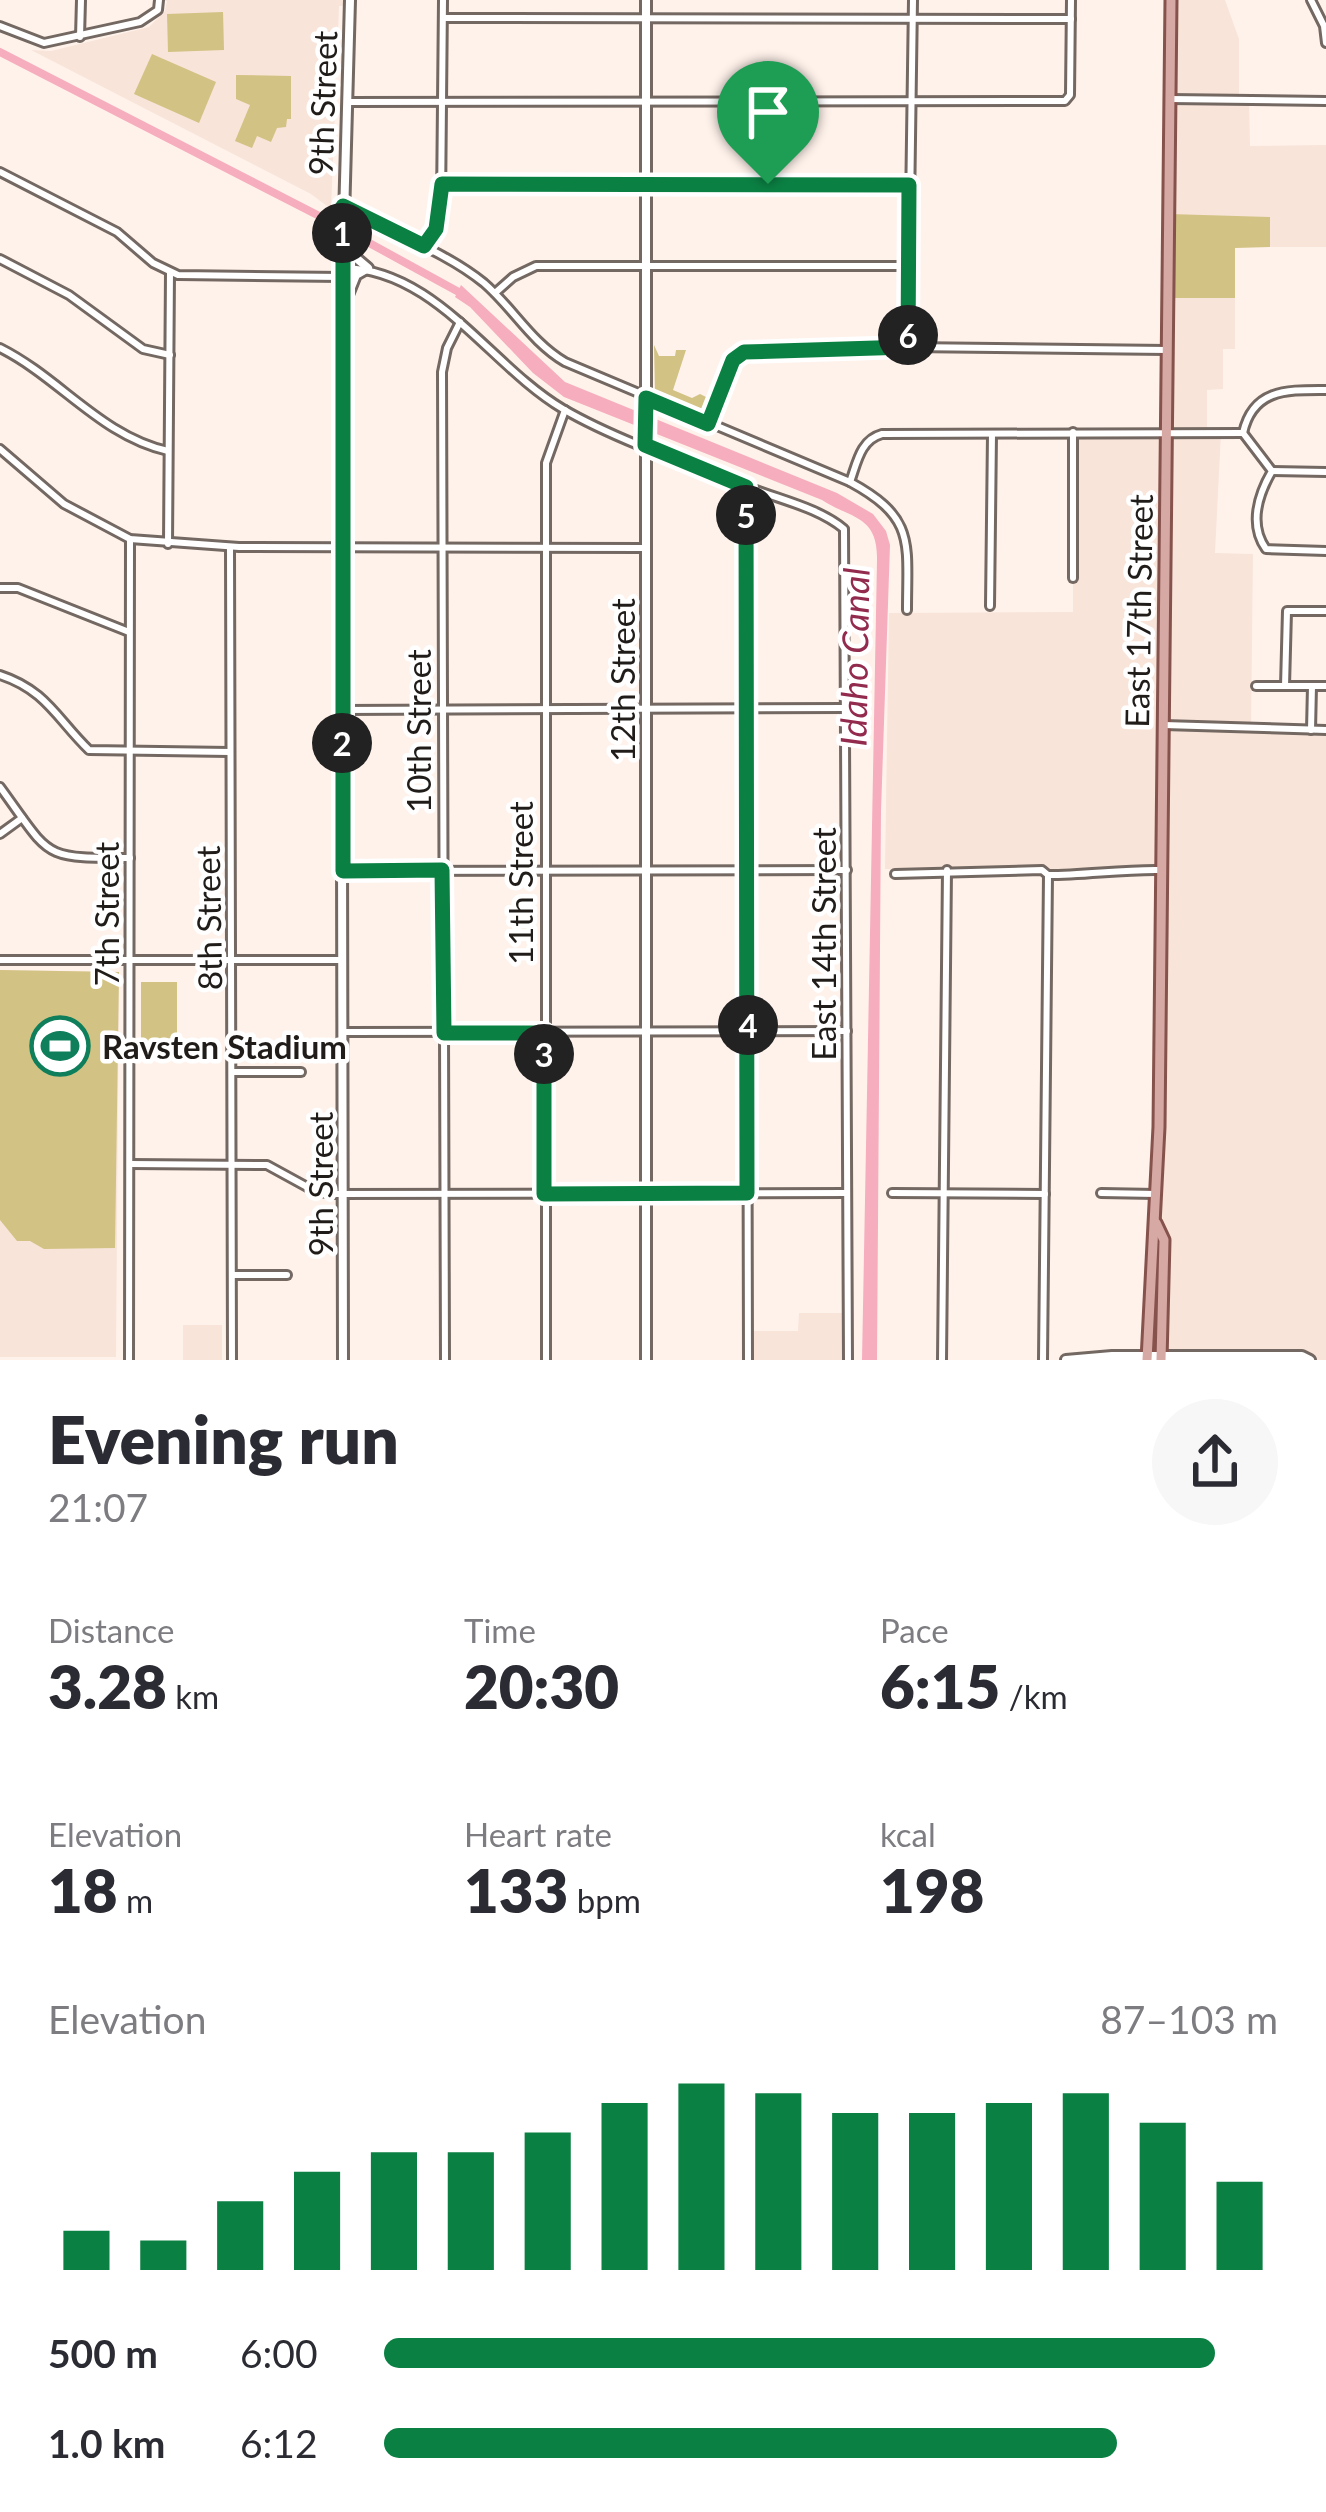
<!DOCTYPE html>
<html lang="en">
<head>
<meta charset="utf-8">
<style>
	:root { --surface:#fff; --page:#f7f7f7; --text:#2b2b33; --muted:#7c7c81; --accent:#0b8043 }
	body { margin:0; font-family:Lato,sans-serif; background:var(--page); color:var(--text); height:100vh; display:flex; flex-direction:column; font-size:45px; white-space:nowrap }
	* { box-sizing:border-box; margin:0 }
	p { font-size:39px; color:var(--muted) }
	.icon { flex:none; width:66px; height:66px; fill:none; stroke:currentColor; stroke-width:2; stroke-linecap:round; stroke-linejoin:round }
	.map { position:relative; height:1360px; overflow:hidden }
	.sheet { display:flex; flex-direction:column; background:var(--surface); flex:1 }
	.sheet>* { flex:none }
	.pin { position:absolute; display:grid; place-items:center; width:102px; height:102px; color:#fff; margin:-123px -51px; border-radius:50% 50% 50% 0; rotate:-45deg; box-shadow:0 0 12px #0007 }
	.pin .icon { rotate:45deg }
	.km { position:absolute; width:60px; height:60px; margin:-30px; border-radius:50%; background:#222; color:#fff; font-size:33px; line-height:60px; text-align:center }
	.round { display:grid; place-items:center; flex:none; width:126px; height:126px; border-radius:63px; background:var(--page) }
	.overview { display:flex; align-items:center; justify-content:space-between; height:204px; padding:0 48px }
	h1 { font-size:66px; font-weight:800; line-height:90px }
	.metrics { display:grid; grid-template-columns:repeat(3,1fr); gap:18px; height:204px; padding:12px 48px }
	.metrics div { display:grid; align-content:center }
	.metrics b { font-size:60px; font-weight:800 }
	.metrics small { font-size:33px; font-weight:400 }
	.metrics p { font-size:33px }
	.chart { height:336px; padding:24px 48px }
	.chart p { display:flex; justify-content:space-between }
	.chart svg { width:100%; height:216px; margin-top:12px; stroke:var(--accent); stroke-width:6 }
	ul { padding:0 48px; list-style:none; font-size:39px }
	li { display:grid; grid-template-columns:192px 144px 1fr; align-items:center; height:90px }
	li i { height:30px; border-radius:15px; background:var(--accent) }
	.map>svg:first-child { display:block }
	.built { fill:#f8e4d9 }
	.green { fill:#d2c283 }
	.water { fill:#f6adbe }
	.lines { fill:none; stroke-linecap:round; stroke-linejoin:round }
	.canal { stroke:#f6adbe; stroke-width:8 }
	.minor-casing { stroke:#746862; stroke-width:12 }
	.tertiary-casing { stroke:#746862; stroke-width:14 }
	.secondary-casing { stroke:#746862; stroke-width:14 }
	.primary-casing { stroke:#86524c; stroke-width:15 }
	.minor { stroke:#fff; stroke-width:6 }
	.tertiary { stroke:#fff; stroke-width:8 }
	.secondary { stroke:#fff; stroke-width:8 }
	.primary { stroke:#d7a9a4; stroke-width:9 }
	.route-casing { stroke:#fff; stroke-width:24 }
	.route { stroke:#0b8043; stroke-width:15 }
	.labels { text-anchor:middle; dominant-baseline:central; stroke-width:9; stroke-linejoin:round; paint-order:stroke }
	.street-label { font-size:33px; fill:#201c19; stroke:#fff }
	.poi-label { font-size:33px; font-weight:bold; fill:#201c19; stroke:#fff; text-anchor:start }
	.water-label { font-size:36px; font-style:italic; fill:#922b4e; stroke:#fff }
</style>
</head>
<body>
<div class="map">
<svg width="1326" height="1360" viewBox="0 0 1326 1360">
	<rect width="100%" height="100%" fill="#fff2eb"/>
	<!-- built -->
	<g class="built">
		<polygon points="159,0 350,0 350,6 339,6 331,209 311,194 31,50 51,51 149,27 165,11 167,1"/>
		<polygon points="1171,0 1225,0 1239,39 1239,99 1249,100 1250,146 1326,145 1326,247 1270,247 1270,217 1169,216"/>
		<polygon points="1168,298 1235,298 1235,349 1223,349 1223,389 1207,390 1207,432 1221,433 1215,553 1253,554 1251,728 1326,730 1326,1360 1154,1360 1162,870 1048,875 1042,870 885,869 889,613 1073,612 1073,432 1166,432"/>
		<polygon points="0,970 119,972 116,1357 0,1357"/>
		<polygon points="799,1313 848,1313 848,1360 748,1360 748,1331 798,1331"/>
		<rect x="183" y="1325" width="39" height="35"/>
	</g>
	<!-- green -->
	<g class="green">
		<polygon points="223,12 224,50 168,52 167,14"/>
		<polygon points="152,54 216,82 199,123 134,94"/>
		<polygon points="236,75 291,76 291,119 287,119 286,127 277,128 271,142 257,136 252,148 235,141 250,105 236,99"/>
		<polygon points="1169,214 1270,217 1270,247 1235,248 1235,298 1168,298"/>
		<polygon points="654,345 659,356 675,356 676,350 686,350 673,390 692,398 700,394 708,398 703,410 697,411 655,395"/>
		<polygon points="0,970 119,972 115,1248 44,1249 30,1241 17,1241 0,1220"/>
		<rect x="141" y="982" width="36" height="64"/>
	</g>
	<!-- water -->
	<path class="water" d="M461 285 565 382 837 493 873 514 886 531 890 545 881 811 877 1360H862L877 560C878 515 851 519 822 500L564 397 533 373 470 307 455 297Z"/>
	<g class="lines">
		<!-- canal -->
		<polyline class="canal" points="0,52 331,222 466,296"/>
		<!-- minor casing -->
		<g class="minor-casing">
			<g id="minor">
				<polyline points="1311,0 1324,26 1326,43"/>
				<polyline points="443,18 1071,19"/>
				<polyline points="0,26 44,43 140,22 158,10 159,0"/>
				<polyline points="80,37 81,0"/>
				<polyline points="1170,99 1326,101"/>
				<polyline points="347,102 1065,101 1070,95 1071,0"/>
				<polyline points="0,172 117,232 153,263 178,275 342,277"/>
				<polyline points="442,184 909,185"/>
				<path d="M343 206C389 233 442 249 484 283 513 308 531 342 565 362L850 482C916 518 907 542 907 610"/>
				<polyline points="425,244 436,229 441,205 443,0"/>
				<polyline points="0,259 69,295 143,349 170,355"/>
				<path d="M342 268C435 268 490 366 563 409 616 440 693 466 751 488 781 500 819 508 844 529L848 1360"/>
				<polyline points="495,293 513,277 536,266 908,266"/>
				<polyline points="908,347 913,0"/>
				<path d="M0 348C60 378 101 436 168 451"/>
				<polyline points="708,424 733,360 744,352 908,347 1167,350"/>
				<polyline points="1073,432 1073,578"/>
				<path d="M1243 433 1272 471C1258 495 1249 525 1266 549L1326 551"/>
				<path d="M1243 433C1253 388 1288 390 1326 390"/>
				<polyline points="0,449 64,504 130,539 239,547 645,548"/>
				<polyline points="1272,471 1326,472"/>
				<path d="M850 482C857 463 860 440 882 434L1243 433"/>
				<polyline points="746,488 748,1360"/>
				<polyline points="168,544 170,272"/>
				<polyline points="230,547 232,1360"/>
				<polyline points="0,588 18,588 129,632"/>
				<polyline points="990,606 992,434"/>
				<path d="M0 675C46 690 57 719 89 750L230 752"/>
				<polyline points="1256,686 1326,686"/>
				<polyline points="1285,686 1287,611 1326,611"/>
				<polyline points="342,710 846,708"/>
				<polyline points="1164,725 1326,730"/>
				<polyline points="1311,730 1312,686"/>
				<path d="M0 787C52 858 40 858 130 858"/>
				<polyline points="0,834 22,818"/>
				<polyline points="343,871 847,870"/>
				<path d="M895 874 1042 870 1048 875C1087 875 1123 869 1162 870"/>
				<polyline points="0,960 343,960"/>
				<polyline points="343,1032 847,1031"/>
				<polyline points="232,1072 301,1072"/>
				<polyline points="130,1164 267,1165 309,1188 329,1194 847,1193"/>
				<polyline points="892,1193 1045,1194"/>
				<polyline points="1101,1193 1156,1194"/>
				<polyline points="232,1275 287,1275"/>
				<polyline points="129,1360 130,539"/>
				<polyline points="445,1360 442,372 447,348 460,322"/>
				<polyline points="546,1360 546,463 565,410"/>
				<polyline points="942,1360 947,870"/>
				<polyline points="1043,1360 1048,875"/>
			</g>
		</g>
		<!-- tertiary casing -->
		<g class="tertiary-casing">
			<g id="tertiary">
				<polyline points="343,247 368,268 356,275 344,305"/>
				<polyline points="343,1360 341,326 350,0"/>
				<polyline points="646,1360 646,0"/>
			</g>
		</g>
		<!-- secondary casing -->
		<g class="secondary-casing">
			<polyline id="secondary" points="1066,1360 1112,1356 1302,1356 1310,1360"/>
		</g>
		<!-- primary casing -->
		<g class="primary-casing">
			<g id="primary">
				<polyline points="1156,1223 1164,1240 1161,1360"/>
				<polyline points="1147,1360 1159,1127 1171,0"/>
			</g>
		</g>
		<!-- minor -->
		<use href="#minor" class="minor"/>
		<!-- tertiary -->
		<use href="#tertiary" class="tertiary"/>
		<!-- secondary -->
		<use href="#secondary" class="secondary"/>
		<!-- primary -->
		<use href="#primary" class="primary"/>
	</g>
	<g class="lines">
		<!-- route casing -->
		<g class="route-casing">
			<polygon id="route" points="442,184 909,185 908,347 744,352 733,360 708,424 646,398 645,445 746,487 747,1193 544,1194 544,1033 444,1033 442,870 343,871 343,206 424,246 436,229"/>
		</g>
		<!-- route -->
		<use href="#route" class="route"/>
	</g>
	<!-- icons -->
	<defs>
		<g id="stadium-ring" transform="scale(3)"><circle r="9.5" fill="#fff" stroke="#0f7e5a" stroke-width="1.5"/><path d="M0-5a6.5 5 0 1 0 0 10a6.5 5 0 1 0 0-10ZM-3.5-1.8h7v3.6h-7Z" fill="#0f7e5a"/></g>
	</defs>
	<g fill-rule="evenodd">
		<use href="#stadium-ring" x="60" y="1046"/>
	</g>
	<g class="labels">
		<!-- street labels -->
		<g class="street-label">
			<text transform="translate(322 103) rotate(-88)">9th Street</text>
			<text transform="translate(1138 611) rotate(-89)">East 17th Street</text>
			<text transform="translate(622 680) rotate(-90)">12th Street</text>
			<text transform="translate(418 731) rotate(-90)">10th Street</text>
			<text transform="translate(520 883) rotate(-90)">11th Street</text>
			<text transform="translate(106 914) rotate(-90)">7th Street</text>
			<text transform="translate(208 918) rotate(-91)">8th Street</text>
			<text transform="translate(823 944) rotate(-90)">East 14th Street</text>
			<text transform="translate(320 1184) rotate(-90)">9th Street</text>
		</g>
		<!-- poi labels -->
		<g class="poi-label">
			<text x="102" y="1046">Ravsten Stadium</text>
		</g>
		<!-- water labels -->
		<g class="water-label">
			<text transform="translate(854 657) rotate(-89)">Idaho Canal</text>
		</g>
	</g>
</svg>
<div class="pin" style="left:768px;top:184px;background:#1e9e55"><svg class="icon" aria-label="arrive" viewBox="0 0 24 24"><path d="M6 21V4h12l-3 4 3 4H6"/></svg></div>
<b class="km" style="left:342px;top:233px">1</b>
<b class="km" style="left:342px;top:743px">2</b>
<b class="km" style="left:544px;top:1054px">3</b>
<b class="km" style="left:748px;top:1025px">4</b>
<b class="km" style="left:746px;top:515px">5</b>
<b class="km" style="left:908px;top:335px">6</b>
</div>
<section class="sheet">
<div class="overview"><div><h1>Evening run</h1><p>21:07</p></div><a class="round"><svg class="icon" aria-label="share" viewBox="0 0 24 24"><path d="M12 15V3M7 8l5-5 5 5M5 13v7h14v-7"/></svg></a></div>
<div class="metrics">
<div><p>Distance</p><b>3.28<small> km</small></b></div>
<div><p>Time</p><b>20:30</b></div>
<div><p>Pace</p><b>6:15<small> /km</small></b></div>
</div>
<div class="metrics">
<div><p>Elevation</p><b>18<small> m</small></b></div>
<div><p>Heart rate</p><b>133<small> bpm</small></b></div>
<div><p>kcal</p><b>198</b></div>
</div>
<div class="chart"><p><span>Elevation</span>87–103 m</p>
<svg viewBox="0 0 160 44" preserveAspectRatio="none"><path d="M5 44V36M15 44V38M25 44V30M35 44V24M45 44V20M55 44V20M65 44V16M75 44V10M85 44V6M95 44V8M105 44V12M115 44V12M125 44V10M135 44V8M145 44V14M155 44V26"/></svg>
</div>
<ul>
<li><b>500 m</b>6:00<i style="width:93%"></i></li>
<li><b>1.0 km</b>6:12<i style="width:82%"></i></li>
</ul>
</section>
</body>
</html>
